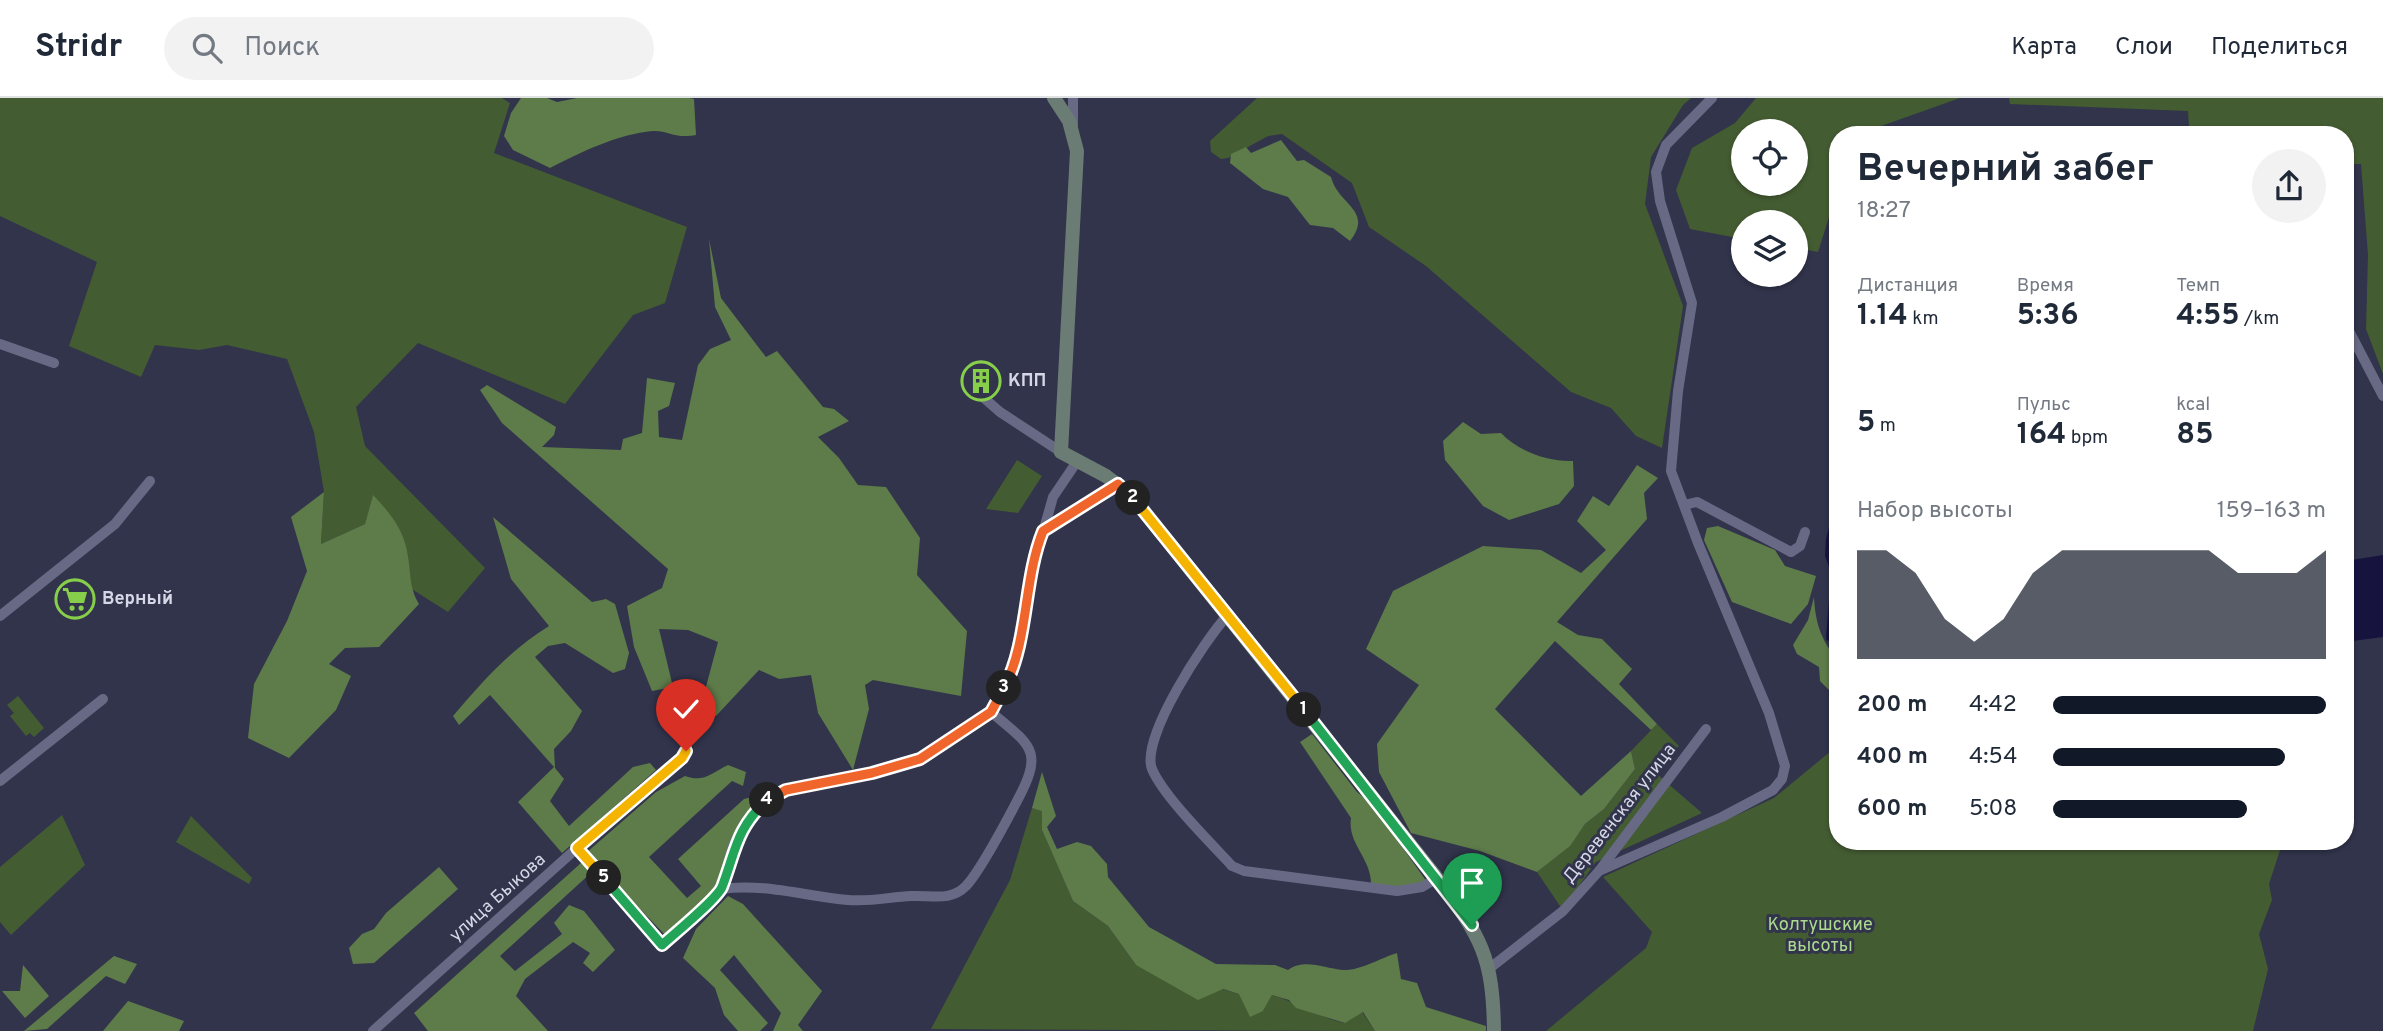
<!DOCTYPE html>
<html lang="ru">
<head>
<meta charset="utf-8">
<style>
	:root { --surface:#fff; --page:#f2f2f3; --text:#1f2937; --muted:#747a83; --line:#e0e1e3; --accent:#111827 }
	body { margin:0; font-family:Overpass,sans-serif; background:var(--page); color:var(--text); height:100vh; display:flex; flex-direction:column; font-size:26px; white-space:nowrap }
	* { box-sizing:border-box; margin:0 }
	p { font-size:23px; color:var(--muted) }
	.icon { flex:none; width:38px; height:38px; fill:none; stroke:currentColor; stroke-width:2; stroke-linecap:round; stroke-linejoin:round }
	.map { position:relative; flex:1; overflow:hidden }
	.details { position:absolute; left:1829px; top:28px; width:525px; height:724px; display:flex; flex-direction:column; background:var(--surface); border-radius:28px; box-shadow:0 2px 5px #0004 }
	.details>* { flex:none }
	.controls { position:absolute; left:1731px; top:21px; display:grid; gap:14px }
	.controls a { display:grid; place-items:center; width:77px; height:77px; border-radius:50%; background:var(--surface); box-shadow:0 2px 5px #0004; font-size:35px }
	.pin { position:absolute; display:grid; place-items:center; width:60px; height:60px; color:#fff; margin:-72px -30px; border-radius:50% 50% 50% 0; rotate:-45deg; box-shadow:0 0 7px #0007 }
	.pin .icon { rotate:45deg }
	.km { position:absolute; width:35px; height:35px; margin:-18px; border-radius:50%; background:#222; color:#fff; font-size:19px; line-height:35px; text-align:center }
	.round { display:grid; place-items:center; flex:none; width:74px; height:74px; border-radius:37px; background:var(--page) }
	.summary { display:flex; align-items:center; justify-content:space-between; height:119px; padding:0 28px }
	h1 { font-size:38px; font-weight:700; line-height:52px }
	.figures { display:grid; grid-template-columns:repeat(3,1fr); gap:10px; height:119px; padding:7px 28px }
	.figures div { display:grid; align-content:center }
	.figures b { font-size:30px; font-weight:700 }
	.figures small { font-size:19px; font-weight:400 }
	.figures p { font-size:19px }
	.chart { height:196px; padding:14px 28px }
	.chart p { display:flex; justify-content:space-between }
	.chart svg { width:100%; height:126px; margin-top:7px; fill:var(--accent); opacity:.7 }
	ul { padding:0 28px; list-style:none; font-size:23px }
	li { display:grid; grid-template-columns:112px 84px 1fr; align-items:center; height:52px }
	li i { height:18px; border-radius:9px; background:var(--accent) }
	header { display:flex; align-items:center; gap:42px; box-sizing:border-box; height:98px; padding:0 35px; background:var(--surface); border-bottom:2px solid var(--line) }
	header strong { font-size:33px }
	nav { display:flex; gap:38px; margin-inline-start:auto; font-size:24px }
	.search { width:490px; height:63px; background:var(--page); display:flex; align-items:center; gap:18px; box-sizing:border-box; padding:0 24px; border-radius:38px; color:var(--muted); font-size:26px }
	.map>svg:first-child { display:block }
	.green { fill:#445c32; fill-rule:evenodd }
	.forest { fill:#5e7b4a }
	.water { fill:#16143f }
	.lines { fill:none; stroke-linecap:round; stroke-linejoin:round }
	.street { stroke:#686a85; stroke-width:10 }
	.secondary { stroke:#6b7c74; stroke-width:14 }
	.split-1-casing { stroke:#fff; stroke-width:14 }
	.split-2-casing { stroke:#fff; stroke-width:14 }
	.split-3-casing { stroke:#fff; stroke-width:14 }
	.split-4-casing { stroke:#fff; stroke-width:14 }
	.split-5-casing { stroke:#fff; stroke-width:14 }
	.split-6-casing { stroke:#fff; stroke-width:14 }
	.split-1 { stroke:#22a559; stroke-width:9 }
	.split-2 { stroke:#f5b400; stroke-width:9 }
	.split-3 { stroke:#f0652b; stroke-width:9 }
	.split-4 { stroke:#f0652b; stroke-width:9 }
	.split-5 { stroke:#22a559; stroke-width:9 }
	.split-6 { stroke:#f5b400; stroke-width:9 }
	.labels { text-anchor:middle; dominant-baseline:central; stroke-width:6; stroke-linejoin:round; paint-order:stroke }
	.poi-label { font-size:18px; font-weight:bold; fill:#d5d7e7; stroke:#31344b; text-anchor:start }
	.street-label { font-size:18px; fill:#d5d7e7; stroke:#31344b }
	.park-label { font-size:18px; fill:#aeda90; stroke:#31344b }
</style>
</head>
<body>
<header>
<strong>Stridr</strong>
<div class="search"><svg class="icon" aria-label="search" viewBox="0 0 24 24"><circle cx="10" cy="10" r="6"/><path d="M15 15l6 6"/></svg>Поиск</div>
<nav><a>Карта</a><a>Слои</a><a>Поделиться</a></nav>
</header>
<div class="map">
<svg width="2383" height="933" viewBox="0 0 2383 933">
	<rect width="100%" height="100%" fill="#31344b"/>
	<!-- green -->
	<g class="green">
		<polygon points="0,0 502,0 510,5 494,55 687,129 665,205 633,217 565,306 418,245 356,309 365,348 485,470 448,514 410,490 408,457 373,398 365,426 321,446 324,394 314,334 287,261 227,247 199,252 155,247 141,279 69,248 97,164 0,118"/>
		<polygon points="1257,0 1691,0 1683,7 1651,59 1645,106 1683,208 1662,350 1636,338 1611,310 1571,294 1426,168 1369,129 1352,85 1282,36 1268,38 1228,60 1221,61 1211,54 1210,43"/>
		<path d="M1756 0H1960L1856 37H1838L1837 94 1818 154 1796 150V124H1743V141L1690 131 1676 92 1692 50 1735 25ZM1743 33H1796V86H1743Z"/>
		<polygon points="2009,0 2383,0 2383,276 2366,231 2368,157 2361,66 2345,66 2345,37 2209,37 2189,29 2188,13 2010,6"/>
		<polygon points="1017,362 1042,378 1018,415 986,411"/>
		<polygon points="18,598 44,630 34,639 30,635 26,638 10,618 14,615 7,607"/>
		<polygon points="1657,626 1679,648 1651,671 1702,715 1596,764 1562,811 1537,774 1569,748 1585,726 1604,711 1635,671 1631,653"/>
		<polygon points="1837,648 1838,744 2278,744 2281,749 2269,786 2272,802 2259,836 2268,871 2253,933 1546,933 1646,850 1652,834 1603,779 1774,700"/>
		<path d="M1032 710 1042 712V732L1073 803 1108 828 1136 867 1239 896 1263 913 1272 897C1297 904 1318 919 1344 925L1362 914 1375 933 931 931 1010 782Z"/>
		<polygon points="62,717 85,767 11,837 0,824 0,769"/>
		<polygon points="191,718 252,780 249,786 176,744"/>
	</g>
	<!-- forest -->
	<g class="forest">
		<path d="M521 0H547L557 4 577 0H689L694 1 696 37C674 41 667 32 653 33 618 36 581 54 550 70L513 52 504 38 511 15Z"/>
		<path d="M1281 42 1297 63 1304 62 1331 79C1338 107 1374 112 1350 143L1333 130 1310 127 1288 99 1263 91 1230 65 1231 56 1246 49 1251 55Z"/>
		<polygon points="709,141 721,200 766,259 777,253 823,309 834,311 849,323 818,339 839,360 858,387 886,389 920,440 917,477 967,533 961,598 873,582 865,587 869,611 853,672 818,615 811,577 779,581 759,572 716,618 700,611 718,544 688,532 659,531 673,589 652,593 634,549 627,508 662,490 668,471 502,325 480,292 487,287 556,329 554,337 542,349 621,352 623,341 642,335 647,280 675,285 669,308 658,313 659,339 682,342 698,267 710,251 731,242 715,209"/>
		<path d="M1463 324 1481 336 1501 335C1518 353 1547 364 1573 363L1574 388 1559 406 1509 422 1483 408 1445 362 1443 343Z"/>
		<polygon points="1637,367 1658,380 1644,395 1647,421 1557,524 1578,537 1602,541 1632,571 1619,586 1657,626 1651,632 1555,543 1495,611 1581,698 1631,653 1635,671 1604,711 1585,726 1570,748 1537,774 1480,753 1411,735 1379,674 1377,646 1419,587 1366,551 1393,493 1483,448 1541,452 1581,475 1606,452 1577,423 1593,398 1609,408"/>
		<path d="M324 394 321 446 365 426 373 397C391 416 404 432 408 458 411 476 409 489 419 506L379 549 345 550 329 566 351 578 336 612 289 660 248 640 254 586 287 523 307 473 291 419Z"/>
		<path d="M493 419 592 504 606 501 615 506 629 555 625 571 613 575 565 545 548 548 535 559 582 613 571 633 554 651 555 670 564 681 550 703 569 728 633 669 650 665 656 672 562 755 518 704 554 669 490 597 459 627 453 618C482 584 510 552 549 528L511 481Z"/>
		<polygon points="1718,428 1775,452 1785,468 1816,478 1808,506 1791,526 1732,504 1704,442 1707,430"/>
		<path d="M1814 499C1815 520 1819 537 1832 555L1837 556V591L1829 592 1820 583 1819 569 1797 556 1793 547 1808 522Z"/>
		<path d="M1312 636 1357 694 1371 705 1427 784 1397 790 1371 787C1372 761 1347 746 1351 720L1300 644Z"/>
		<path d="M728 667 746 674 743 688 732 683 649 759 687 800 701 788 678 761 744 701 757 698 762 700 709 798 668 840 586 755 656 694 685 678C704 685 711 675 728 667Z"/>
		<path d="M1042 674 1056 718 1047 729 1057 751 1077 744 1091 748 1107 766 1108 779 1149 829 1216 866 1275 867 1288 872C1304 860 1324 870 1343 872 1359 873 1381 860 1397 855L1401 881 1417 885 1426 909 1486 928V933H1375L1363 914 1345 925 1296 910 1289 902 1272 897 1263 913 1250 919 1239 896 1223 891 1198 902 1136 867 1108 828 1073 803 1042 732V713L1032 710Z"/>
		<polygon points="581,765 593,773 500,858 515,873 562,836 554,825 569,807 584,813 615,852 593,874 583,865 590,855 573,844 525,881 516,898 548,933 428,933 414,915"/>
		<polygon points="439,769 458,791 374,865 353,866 349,850 362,836 374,831 386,815"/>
		<polygon points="728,798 743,806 822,893 798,927 803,933 773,933 781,915 734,857 720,872 768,925 760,933 738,933 724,917 715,890 683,860 696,831"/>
		<polygon points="114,858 137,866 125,886 106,878 47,931 24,933"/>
		<polygon points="23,867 49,898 25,920 2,893 20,893"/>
		<polygon points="128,903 184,923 179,933 103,933"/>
	</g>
	<!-- water -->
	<g class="water">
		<polygon points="1837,413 1837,551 1826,541 1831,474 1825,458 1826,441 1831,421"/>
		<polygon points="2383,457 2383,539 2345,544 2345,463"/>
	</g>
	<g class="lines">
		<!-- street -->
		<g class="street">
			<polyline points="1073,27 1073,0"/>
			<polyline points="2345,225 2383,298"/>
			<polyline points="0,246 54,265"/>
			<polyline points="968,286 1000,314 1061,354"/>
			<polyline points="1684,407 1697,404 1791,454 1800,448 1805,434"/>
			<polyline points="1043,433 1118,385"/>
			<polyline points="0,518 115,426 150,383"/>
			<path d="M1227 518C1205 542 1140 640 1152 671 1164 699 1210 744 1232 768L1244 773 1397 793 1422 789 1437 780"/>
			<polyline points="0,683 103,601"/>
			<polyline points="577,750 662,847 721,791"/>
			<polyline points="1599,773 1722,719 1773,692 1782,681 1785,668 1769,615 1698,445 1671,373 1678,293 1692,205 1660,103 1656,74 1666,47 1712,0"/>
			<polyline points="721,791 733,748 744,726 771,698 786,692 872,675 920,661 991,614 1012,574 1029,484 1053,399 1078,362"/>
			<path d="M721 791C763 785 805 798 848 802 870 804 890 799 911 798 932 797 950 804 966 788 979 774 1006 724 1016 705 1044 653 1033 649 991 614"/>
			<polyline points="1490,870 1563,813 1599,773 1706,631"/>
			<polyline points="373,933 577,750 682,660 686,653 689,626"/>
		</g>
		<!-- secondary -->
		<path class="secondary" d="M1054 0 1069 23 1077 53 1061 354 1106 378 1131 397 1437 780C1481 839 1493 858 1494 933"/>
	</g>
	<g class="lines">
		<!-- split-1 casing -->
		<g class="split-1-casing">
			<polyline id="split-1" points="1304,612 1472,827"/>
		</g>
		<!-- split-2 casing -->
		<g class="split-2-casing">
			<polyline id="split-2" points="1133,400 1304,612"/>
		</g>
		<!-- split-3 casing -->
		<g class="split-3-casing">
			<path id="split-3" d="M1004 590C1029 543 1023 483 1043 433L1118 386 1133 400"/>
		</g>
		<!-- split-4 casing -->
		<g class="split-4-casing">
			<polyline id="split-4" points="767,702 786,692 872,675 920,661 991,614 1004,590"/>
		</g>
		<!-- split-5 casing -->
		<g class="split-5-casing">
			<path id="split-5" d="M604 780 662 847C674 836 717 801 722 789 736 752 736 731 767 702"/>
		</g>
		<!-- split-6 casing -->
		<g class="split-6-casing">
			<polyline id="split-6" points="604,780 577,750 682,660 686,653"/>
		</g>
		<!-- split-1 -->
		<use href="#split-1" class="split-1"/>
		<!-- split-2 -->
		<use href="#split-2" class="split-2"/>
		<!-- split-3 -->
		<use href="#split-3" class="split-3"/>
		<!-- split-4 -->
		<use href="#split-4" class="split-4"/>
		<!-- split-5 -->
		<use href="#split-5" class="split-5"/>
		<!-- split-6 -->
		<use href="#split-6" class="split-6"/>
	</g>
	<!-- icons -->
	<defs>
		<g id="building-ring" transform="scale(2.0125)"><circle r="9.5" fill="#31344b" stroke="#87cf4a" stroke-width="1.5"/><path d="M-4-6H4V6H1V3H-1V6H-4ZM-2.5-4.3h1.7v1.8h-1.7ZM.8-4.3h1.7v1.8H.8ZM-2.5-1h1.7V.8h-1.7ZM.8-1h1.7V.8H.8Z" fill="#87cf4a"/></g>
		<g id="supermarket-ring" transform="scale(2.0125)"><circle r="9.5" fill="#31344b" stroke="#87cf4a" stroke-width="1.5"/><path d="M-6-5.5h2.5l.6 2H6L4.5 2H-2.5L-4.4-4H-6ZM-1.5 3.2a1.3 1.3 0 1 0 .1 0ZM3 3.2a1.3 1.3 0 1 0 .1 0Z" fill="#87cf4a"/></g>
	</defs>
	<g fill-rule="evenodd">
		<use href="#building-ring" x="981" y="283"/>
		<use href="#supermarket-ring" x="75" y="501"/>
	</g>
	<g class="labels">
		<!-- poi labels -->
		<g class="poi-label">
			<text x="1008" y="283">КПП</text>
			<text x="102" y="501">Верный</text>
		</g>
		<!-- street labels -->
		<g class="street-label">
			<text transform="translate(1620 716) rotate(-52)">Деревенская улица</text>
			<text transform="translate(498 800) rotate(-42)">улица Быкова</text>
		</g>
		<!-- park labels -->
		<g class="park-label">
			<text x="1820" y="827">Колтушские<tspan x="1820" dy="21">высоты</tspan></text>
		</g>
	</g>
</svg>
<div class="controls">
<a><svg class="icon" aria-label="locate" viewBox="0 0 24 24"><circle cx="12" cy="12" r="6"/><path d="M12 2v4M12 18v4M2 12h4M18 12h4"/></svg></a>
<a><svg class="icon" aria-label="layers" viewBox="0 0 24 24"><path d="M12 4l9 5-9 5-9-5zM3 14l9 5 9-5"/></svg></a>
</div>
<div class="pin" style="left:1472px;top:827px;background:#1e9e55"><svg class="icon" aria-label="arrive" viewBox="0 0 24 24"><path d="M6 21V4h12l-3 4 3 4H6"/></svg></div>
<div class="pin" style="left:686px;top:653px;background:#d93025"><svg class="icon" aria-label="check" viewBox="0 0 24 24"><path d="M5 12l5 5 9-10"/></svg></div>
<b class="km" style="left:1304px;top:612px">1</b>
<b class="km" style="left:1133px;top:400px">2</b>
<b class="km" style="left:1004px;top:590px">3</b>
<b class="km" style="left:767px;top:702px">4</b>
<b class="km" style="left:604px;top:780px">5</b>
<section class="details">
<div class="summary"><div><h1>Вечерний забег</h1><p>18:27</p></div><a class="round"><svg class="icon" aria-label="share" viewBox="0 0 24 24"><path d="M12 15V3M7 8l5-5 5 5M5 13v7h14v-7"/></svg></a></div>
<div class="figures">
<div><p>Дистанция</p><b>1.14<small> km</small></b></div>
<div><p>Время</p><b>5:36</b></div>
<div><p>Темп</p><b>4:55<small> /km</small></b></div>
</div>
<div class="figures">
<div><b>5<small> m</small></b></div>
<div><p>Пульс</p><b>164<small> bpm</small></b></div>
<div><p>kcal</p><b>85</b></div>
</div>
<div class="chart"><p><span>Набор высоты</span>159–163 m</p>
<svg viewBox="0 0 160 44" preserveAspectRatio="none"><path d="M0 44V6L10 6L20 14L30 30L40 38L50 30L60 14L70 6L80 6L90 6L100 6L110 6L120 6L130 14L140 14L150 14L160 6V44z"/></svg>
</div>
<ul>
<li><b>200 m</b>4:42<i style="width:100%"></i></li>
<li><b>400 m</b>4:54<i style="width:85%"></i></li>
<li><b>600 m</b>5:08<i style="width:71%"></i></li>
</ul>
</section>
</div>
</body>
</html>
